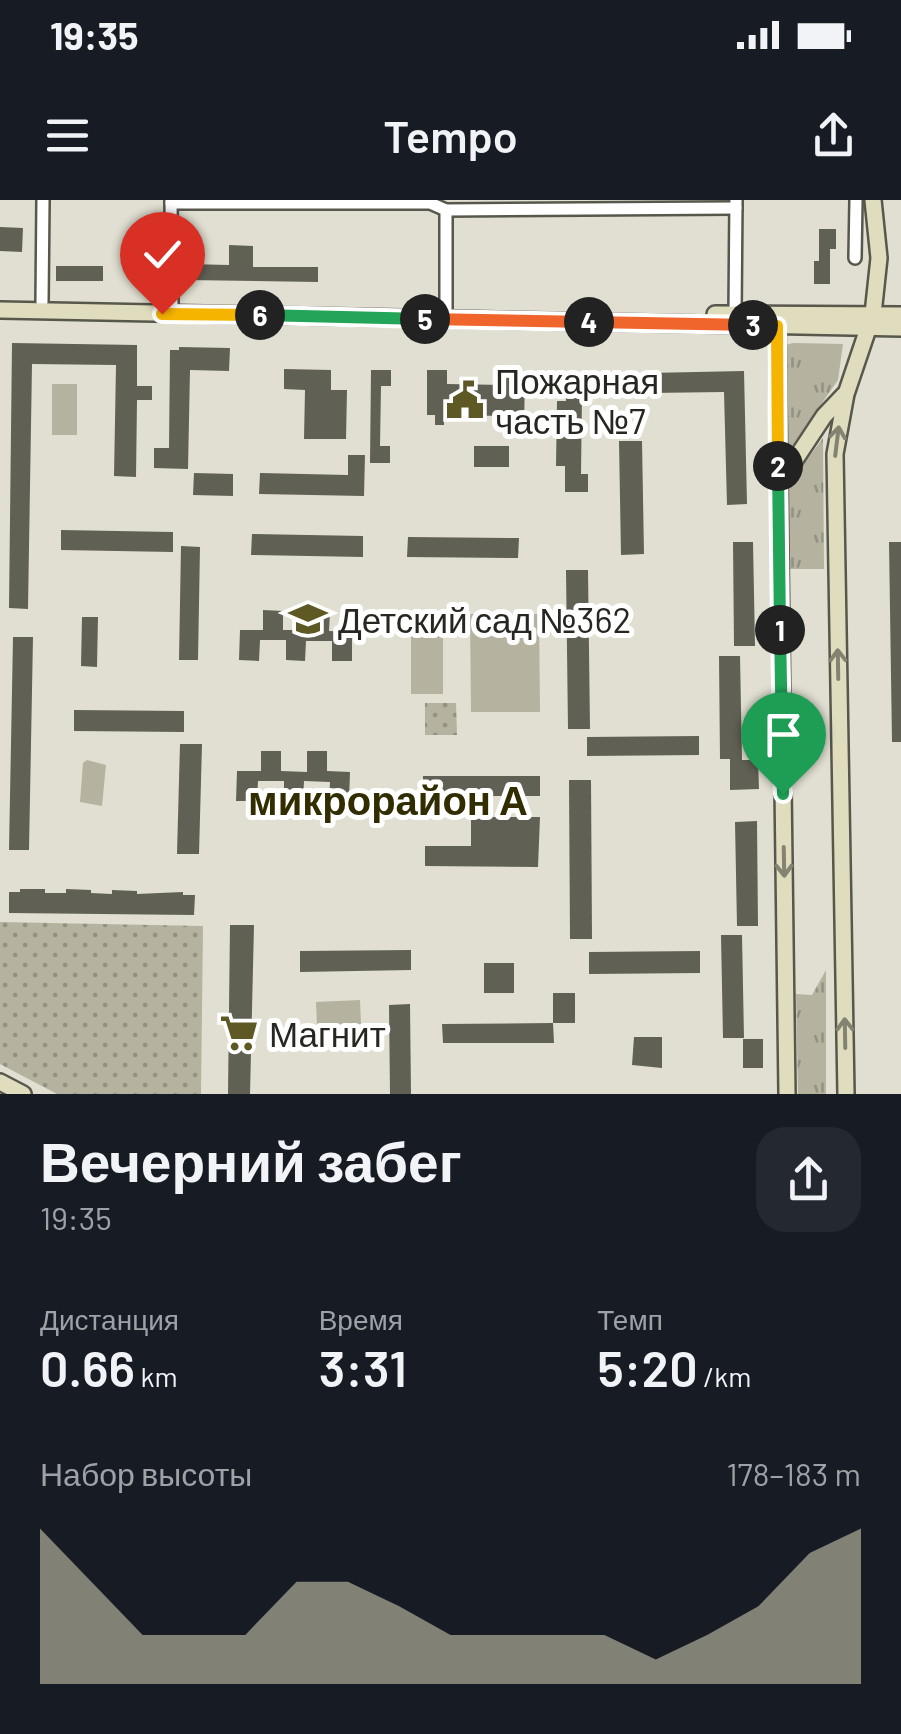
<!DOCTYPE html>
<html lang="ru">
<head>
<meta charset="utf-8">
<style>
	:root { --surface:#171b24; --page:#242831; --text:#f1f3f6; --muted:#9ea1a6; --accent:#aead98 }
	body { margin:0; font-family:Barlow,sans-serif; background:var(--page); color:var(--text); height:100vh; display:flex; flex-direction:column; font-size:38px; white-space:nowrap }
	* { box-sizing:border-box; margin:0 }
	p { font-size:32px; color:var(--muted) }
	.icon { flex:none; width:55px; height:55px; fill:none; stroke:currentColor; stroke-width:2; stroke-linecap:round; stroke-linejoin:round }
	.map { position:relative; height:894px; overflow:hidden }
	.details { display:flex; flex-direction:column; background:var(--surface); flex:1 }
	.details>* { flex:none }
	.pin { position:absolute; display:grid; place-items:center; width:85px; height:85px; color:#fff; margin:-102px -42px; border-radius:50% 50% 50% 0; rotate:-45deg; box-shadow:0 0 10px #0007 }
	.pin .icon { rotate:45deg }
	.km { position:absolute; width:50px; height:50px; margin:-25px; border-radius:50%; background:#222; color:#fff; font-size:28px; line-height:50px; text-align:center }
	.round { display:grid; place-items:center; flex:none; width:105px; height:105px; border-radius:30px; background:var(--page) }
	.headline { display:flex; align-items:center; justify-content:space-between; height:170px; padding:0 40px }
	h1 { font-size:55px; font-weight:600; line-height:75px }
	.figures { display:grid; grid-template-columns:repeat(3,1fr); gap:15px; height:170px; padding:10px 40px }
	.figures div { display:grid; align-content:center }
	.figures b { font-size:50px; font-weight:600 }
	.figures small { font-size:28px; font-weight:400 }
	.figures p { font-size:28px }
	.chart { height:280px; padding:20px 40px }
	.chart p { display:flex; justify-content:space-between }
	.chart svg { width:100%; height:180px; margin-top:10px; fill:var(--accent); opacity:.7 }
	.status { display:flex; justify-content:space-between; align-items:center; height:70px; padding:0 50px; background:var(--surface); direction:ltr }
	.status svg { height:28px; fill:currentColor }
	header { display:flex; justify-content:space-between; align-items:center; height:130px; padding:0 40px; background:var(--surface); font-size:45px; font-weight:600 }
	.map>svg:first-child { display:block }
	.grass { fill:url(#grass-tufts) }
	.park { fill:url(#park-dots) }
	.pitch { fill:#b5b39f }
	.building { fill:#616054 }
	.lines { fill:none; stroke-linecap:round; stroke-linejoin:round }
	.street-casing { stroke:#58574c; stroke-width:16 }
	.secondary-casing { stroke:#58574c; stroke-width:20 }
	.street { stroke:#fff; stroke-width:11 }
	.secondary { stroke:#e0ddbf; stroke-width:15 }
	.oneway { stroke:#848270 }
	.split-1-casing { stroke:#fff; stroke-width:20 }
	.split-2-casing { stroke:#fff; stroke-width:20 }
	.split-3-casing { stroke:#fff; stroke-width:20 }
	.split-4-casing { stroke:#fff; stroke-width:20 }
	.split-5-casing { stroke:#fff; stroke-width:20 }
	.split-6-casing { stroke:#fff; stroke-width:20 }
	.split-7-casing { stroke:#fff; stroke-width:20 }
	.split-1 { stroke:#22a559; stroke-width:12 }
	.split-2 { stroke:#22a559; stroke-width:12 }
	.split-3 { stroke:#f5b400; stroke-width:12 }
	.split-4 { stroke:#f0652b; stroke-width:12 }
	.split-5 { stroke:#f0652b; stroke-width:12 }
	.split-6 { stroke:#22a559; stroke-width:12 }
	.split-7 { stroke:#f5b400; stroke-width:12 }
	.labels { text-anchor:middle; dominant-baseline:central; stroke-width:10; stroke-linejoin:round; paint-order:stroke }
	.poi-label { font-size:35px; fill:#272621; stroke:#fff; text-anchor:start }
	.quarter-label { font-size:40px; font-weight:bold; fill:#312d01; stroke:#fff }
</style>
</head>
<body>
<div class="status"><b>19:35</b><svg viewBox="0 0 49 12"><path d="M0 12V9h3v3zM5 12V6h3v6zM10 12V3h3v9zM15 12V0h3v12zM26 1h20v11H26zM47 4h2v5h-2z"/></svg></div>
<header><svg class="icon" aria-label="menu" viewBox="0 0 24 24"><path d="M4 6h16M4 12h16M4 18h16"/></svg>Tempo<svg class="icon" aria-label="share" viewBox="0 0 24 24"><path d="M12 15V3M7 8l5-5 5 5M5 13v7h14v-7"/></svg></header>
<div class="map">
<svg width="901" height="894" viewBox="0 0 901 894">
	<defs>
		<pattern id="grass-tufts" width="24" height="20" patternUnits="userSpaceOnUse" patternTransform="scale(2.5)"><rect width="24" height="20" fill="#b5b39f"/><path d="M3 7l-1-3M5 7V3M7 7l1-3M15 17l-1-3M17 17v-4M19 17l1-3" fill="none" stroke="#939181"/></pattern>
		<pattern id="park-dots" width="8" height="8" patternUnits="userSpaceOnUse" patternTransform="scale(2.5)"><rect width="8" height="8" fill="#b5b39f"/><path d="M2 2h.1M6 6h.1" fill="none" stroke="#939181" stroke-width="1.8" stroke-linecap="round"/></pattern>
	</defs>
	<rect width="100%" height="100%" fill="#e0dfd1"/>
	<!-- grass -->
	<g class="grass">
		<polygon points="793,143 843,144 838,180 781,262 782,146"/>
		<polygon points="823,238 824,369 790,369 788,285"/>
		<polygon points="826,770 826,894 798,894 796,794 812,795"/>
	</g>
	<!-- park -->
	<g class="park">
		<polygon points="425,503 456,503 457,535 425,535"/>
		<polygon points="0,722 203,726 201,894 57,894 0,864"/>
	</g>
	<!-- pitch -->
	<g class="pitch">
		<rect x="52" y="184" width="25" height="51"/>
		<polygon points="470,414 539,414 540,512 471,512"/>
		<rect x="411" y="430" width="32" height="64"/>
		<polygon points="87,560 106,565 102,606 80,602 83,563"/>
		<polygon points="360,800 361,824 317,825 316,802"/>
	</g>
	<!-- building -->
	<g class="building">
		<polygon points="0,27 23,28 22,52 0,51"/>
		<polygon points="819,29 836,29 836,49 830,49 830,84 814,84 814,61 819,61"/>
		<polygon points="229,45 253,46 253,67 318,67 318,82 187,80 187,64 229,65"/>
		<rect x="56" y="66" width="47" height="15"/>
		<polygon points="12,143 137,145 137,186 152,186 152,200 137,200 136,277 114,276 116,165 32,164 28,409 9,408"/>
		<polygon points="179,147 230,148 229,171 190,170 188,269 154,268 154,248 169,248 170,150 179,150"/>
		<polygon points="284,169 331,170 331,190 347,190 346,239 304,239 305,190 284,189"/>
		<polygon points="371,170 391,170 391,186 381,186 380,246 390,246 390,263 370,263"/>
		<polygon points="427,170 447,170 447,184 505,185 505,173 525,173 524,228 504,228 504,216 444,215 444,225 435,225 435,215 427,215"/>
		<polygon points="744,171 747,304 727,305 724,192 649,193 648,173"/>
		<polygon points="566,193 582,194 581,274 588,274 588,292 565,292 565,266 556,266 557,201 566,201"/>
		<polygon points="619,241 642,241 644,354 621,355"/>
		<rect x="474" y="246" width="35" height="21"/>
		<polygon points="348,255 365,255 364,296 259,294 260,273 348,275"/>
		<polygon points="194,273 233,274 233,296 193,295"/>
		<polygon points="61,330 173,332 173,352 61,350"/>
		<polygon points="252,334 363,336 363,357 251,355"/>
		<polygon points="408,337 519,338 518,358 407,357"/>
		<polygon points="733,342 753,342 755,446 734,446"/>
		<polygon points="889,342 901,342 901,542 892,542"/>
		<polygon points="181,346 200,347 198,460 179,460"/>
		<polygon points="566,370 588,370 590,529 568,529"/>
		<polygon points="263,410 283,411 283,430 309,430 309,410 330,411 329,431 352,432 352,461 332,461 332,441 306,441 305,461 286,460 286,440 260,440 259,461 239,460 240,430 263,430"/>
		<polygon points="82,417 98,417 97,467 81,466"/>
		<polygon points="13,437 33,437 29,650 9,650"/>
		<polygon points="719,456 740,456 742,560 758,560 759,589 730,590 730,559 720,559"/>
		<polygon points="74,510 184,511 184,532 74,531"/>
		<polygon points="699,536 699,555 587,556 587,537"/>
		<polygon points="180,544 202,544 199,654 177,654"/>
		<polygon points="261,551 281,551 281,571 307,572 307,551 327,551 327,571 350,572 349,602 329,602 330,582 304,581 303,601 284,601 284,581 258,581 257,601 236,601 237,571 261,571"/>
		<polygon points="423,576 540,576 540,596 493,596 493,617 540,617 538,667 425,666 425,646 471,646 471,597 423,597"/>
		<polygon points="569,580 591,580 592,739 570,739"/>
		<polygon points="757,621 758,726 737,726 735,622"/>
		<polygon points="20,689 45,689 45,693 66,693 66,689 91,690 91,693 112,694 112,690 137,691 137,694 183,692 183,695 195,695 194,715 9,713 9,692 20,692"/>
		<polygon points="230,725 254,725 250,894 228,894"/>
		<polygon points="721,735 742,735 744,838 723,838"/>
		<polygon points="411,750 411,770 300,772 300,751"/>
		<polygon points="700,751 700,773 589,774 589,752"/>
		<rect x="484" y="763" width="30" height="30"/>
		<rect x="553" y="793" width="22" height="30"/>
		<polygon points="410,804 411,894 390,894 389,805"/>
		<polygon points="553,823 554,843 443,843 442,824"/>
		<polygon points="634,837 662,837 662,868 632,865"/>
		<rect x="743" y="839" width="20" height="29"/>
	</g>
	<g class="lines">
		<!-- street casing -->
		<g class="street-casing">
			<g id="street">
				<polyline points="171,0 172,104"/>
				<polyline points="171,3 430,3 446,10 736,8"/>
				<polyline points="446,10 446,111"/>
				<polyline points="855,58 856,0"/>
				<polyline points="42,102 43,0"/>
				<polyline points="735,114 736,0"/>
			</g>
		</g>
		<!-- secondary casing -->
		<g class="secondary-casing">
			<g id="secondary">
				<polyline points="0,110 901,128"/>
				<polyline points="715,114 901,115"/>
				<polyline points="777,126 787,894"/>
				<polyline points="779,284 824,216 844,195"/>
				<polyline points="0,882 23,894"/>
				<polyline points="846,894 835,254 846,194 873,114 879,58 873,0"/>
			</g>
		</g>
		<!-- street -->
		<use href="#street" class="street"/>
		<!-- secondary -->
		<use href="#secondary" class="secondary"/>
	</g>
	<!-- one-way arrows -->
	<defs><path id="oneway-shaft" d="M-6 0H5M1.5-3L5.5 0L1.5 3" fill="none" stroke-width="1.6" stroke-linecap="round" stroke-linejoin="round" transform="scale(2.5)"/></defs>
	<g class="oneway">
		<use href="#oneway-shaft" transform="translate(837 241) rotate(-83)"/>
		<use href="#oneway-shaft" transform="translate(838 464) rotate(-91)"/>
		<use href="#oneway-shaft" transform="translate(784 662) rotate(89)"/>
		<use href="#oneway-shaft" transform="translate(845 833) rotate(-91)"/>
	</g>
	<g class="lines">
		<!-- split-1 casing -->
		<g class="split-1-casing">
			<polyline id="split-1" points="780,430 783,594"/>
		</g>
		<!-- split-2 casing -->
		<g class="split-2-casing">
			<polyline id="split-2" points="778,266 780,430"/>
		</g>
		<!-- split-3 casing -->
		<g class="split-3-casing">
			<polyline id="split-3" points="753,125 777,126 778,266"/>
		</g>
		<!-- split-4 casing -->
		<g class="split-4-casing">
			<polyline id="split-4" points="589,122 753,125"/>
		</g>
		<!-- split-5 casing -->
		<g class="split-5-casing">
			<polyline id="split-5" points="425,119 589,122"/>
		</g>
		<!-- split-6 casing -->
		<g class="split-6-casing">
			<polyline id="split-6" points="260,115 425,119"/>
		</g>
		<!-- split-7 casing -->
		<g class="split-7-casing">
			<polyline id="split-7" points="162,114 260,115"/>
		</g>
		<!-- split-1 -->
		<use href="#split-1" class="split-1"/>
		<!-- split-2 -->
		<use href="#split-2" class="split-2"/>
		<!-- split-3 -->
		<use href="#split-3" class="split-3"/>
		<!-- split-4 -->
		<use href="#split-4" class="split-4"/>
		<!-- split-5 -->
		<use href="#split-5" class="split-5"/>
		<!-- split-6 -->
		<use href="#split-6" class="split-6"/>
		<!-- split-7 -->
		<use href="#split-7" class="split-7"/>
	</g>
	<!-- icons -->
	<defs>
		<g id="civic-bare" transform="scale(3)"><path d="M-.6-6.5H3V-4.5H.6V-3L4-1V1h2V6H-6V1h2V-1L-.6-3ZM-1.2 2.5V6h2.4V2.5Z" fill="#5d5824" stroke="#fff" stroke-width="2.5" paint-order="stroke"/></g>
		<g id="school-bare" transform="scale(3)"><path d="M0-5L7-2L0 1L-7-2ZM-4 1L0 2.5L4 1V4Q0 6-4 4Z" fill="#5d5824" stroke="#fff" stroke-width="2.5" paint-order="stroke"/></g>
		<g id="supermarket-bare" transform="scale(3)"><path d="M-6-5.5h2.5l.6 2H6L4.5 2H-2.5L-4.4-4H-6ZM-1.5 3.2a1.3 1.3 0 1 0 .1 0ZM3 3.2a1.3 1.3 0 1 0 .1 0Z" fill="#5d5824" stroke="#fff" stroke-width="2.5" paint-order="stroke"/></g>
	</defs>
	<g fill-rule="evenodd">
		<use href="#civic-bare" x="465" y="200"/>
		<use href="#school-bare" x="308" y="419"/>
		<use href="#supermarket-bare" x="239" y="833"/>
	</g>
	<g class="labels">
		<!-- poi labels -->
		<g class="poi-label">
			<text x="495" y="180">Пожарная<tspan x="495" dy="40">часть №7</tspan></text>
			<text x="338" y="419">Детский сад №362</text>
			<text x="269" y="833">Магнит</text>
		</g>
		<!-- quarter labels -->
		<g class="quarter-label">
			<text x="388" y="599">микрорайон А</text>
		</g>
	</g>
</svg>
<div class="pin" style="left:783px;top:594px;background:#1e9e55"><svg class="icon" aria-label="arrive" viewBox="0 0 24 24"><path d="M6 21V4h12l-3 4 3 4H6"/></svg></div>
<div class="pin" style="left:162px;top:114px;background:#d93025"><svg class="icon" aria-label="check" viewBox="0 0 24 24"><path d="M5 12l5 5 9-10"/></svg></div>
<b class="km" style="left:780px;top:430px">1</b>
<b class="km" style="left:778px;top:266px">2</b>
<b class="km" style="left:753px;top:125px">3</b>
<b class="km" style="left:589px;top:122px">4</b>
<b class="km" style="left:425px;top:119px">5</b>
<b class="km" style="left:260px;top:115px">6</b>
</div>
<section class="details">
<div class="headline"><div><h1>Вечерний забег</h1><p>19:35</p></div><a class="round"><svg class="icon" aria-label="share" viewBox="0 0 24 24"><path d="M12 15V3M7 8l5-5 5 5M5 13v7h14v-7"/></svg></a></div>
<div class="figures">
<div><p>Дистанция</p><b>0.66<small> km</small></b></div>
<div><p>Время</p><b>3:31</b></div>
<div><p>Темп</p><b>5:20<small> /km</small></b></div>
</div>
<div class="chart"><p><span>Набор высоты</span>178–183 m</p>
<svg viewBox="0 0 160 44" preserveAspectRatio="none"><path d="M0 44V6L10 19L20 32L30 32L40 32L50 19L60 19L70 25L80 32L90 32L100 32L110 32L120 38L130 32L140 25L150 12L160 6V44z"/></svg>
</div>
</section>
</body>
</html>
